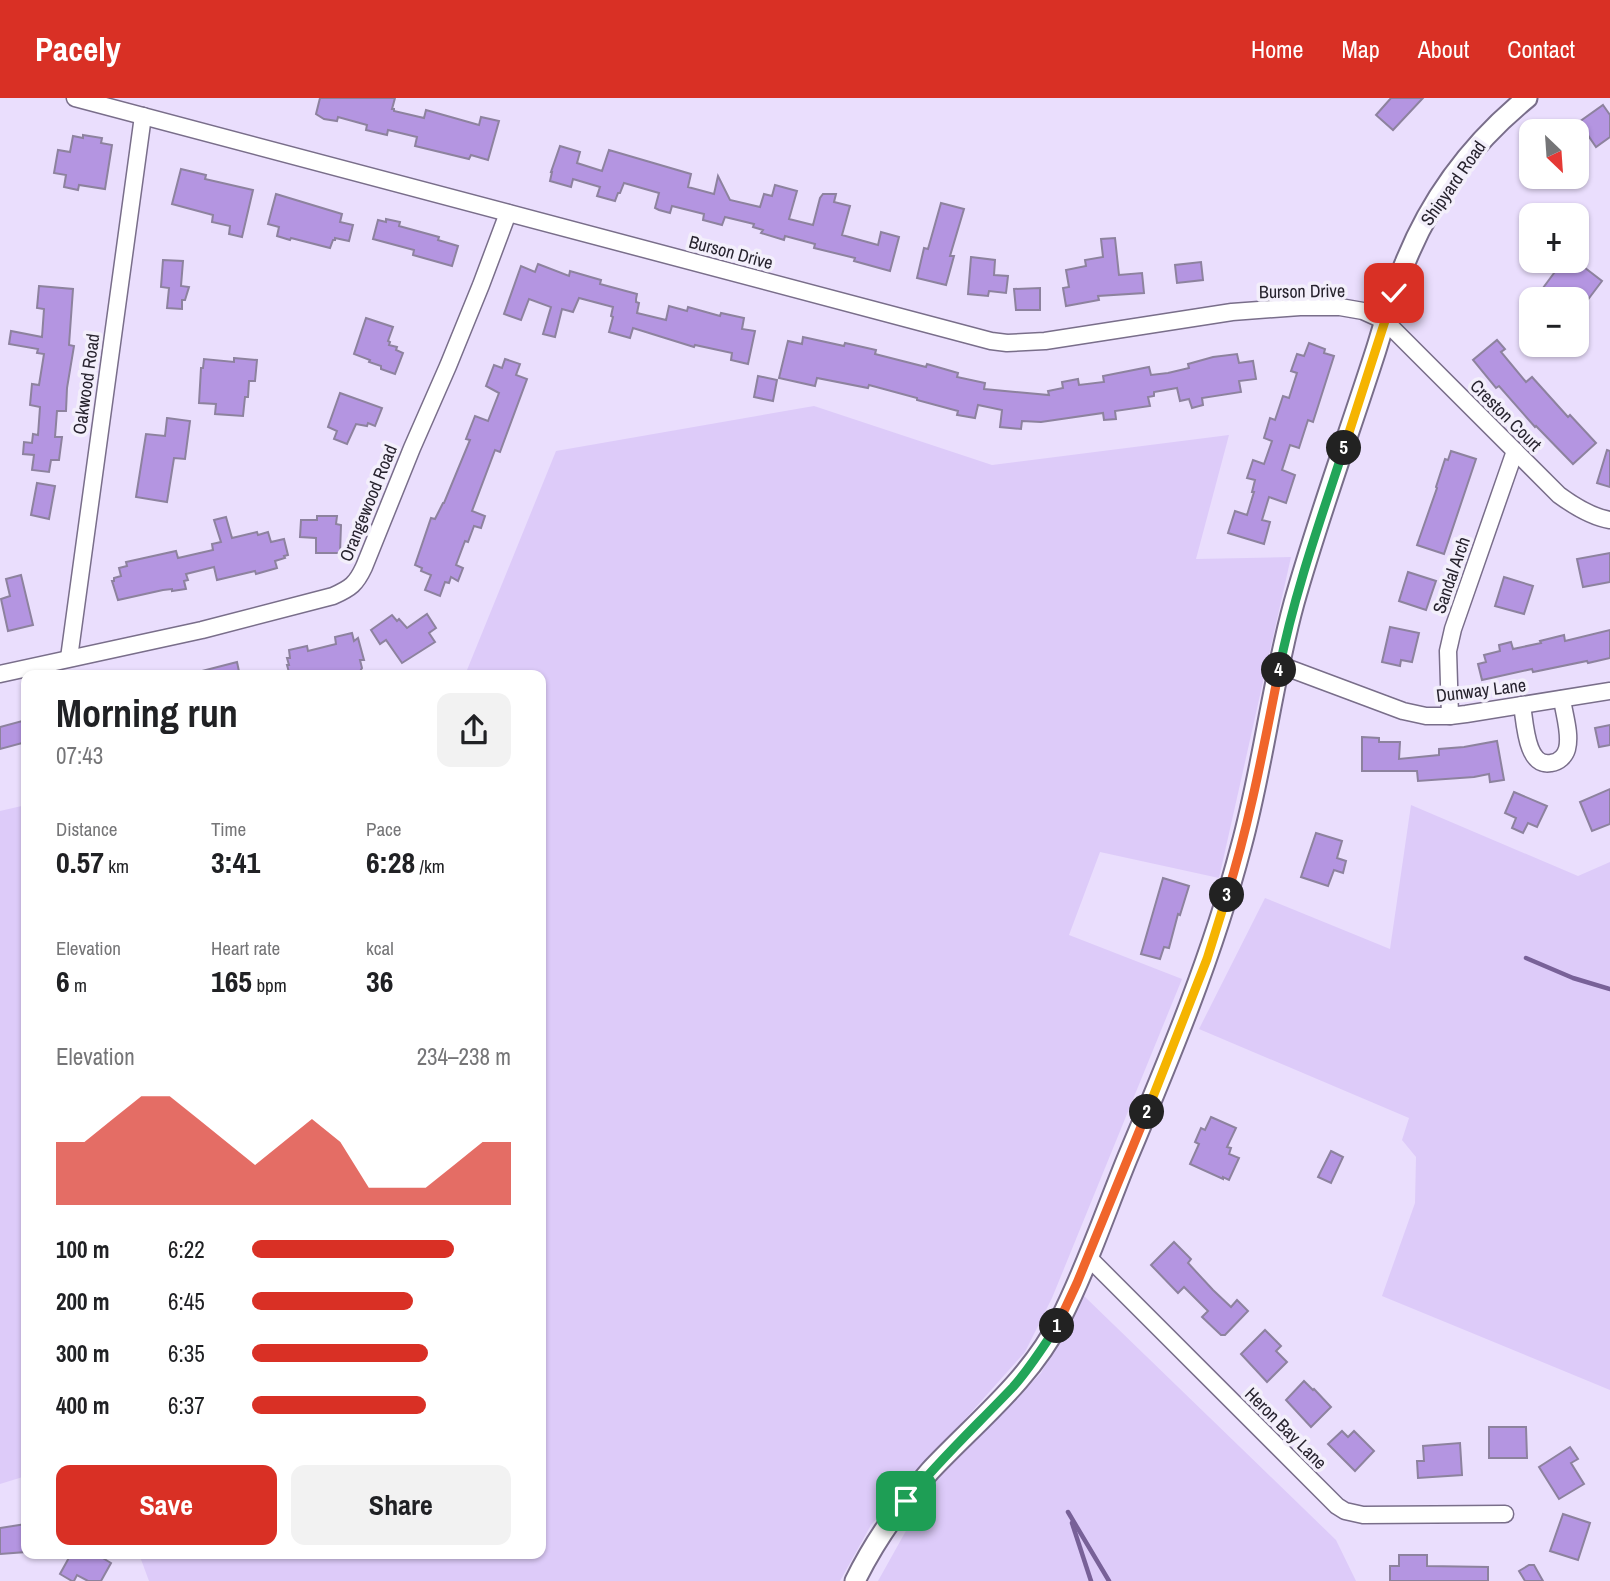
<!DOCTYPE html>
<html lang="en">
<head>
<meta charset="utf-8">
<style>
	:root { --surface:#fff; --page:#f2f2f2; --text:#202124; --muted:#757577; --accent:#d93025 }
	body { margin:0; font-family:"Archivo Narrow",sans-serif; background:var(--page); color:var(--text); height:100vh; display:flex; flex-direction:column; font-size:26px; white-space:nowrap }
	* { box-sizing:border-box; margin:0 }
	p { font-size:23px; color:var(--muted) }
	.icon { flex:none; width:38px; height:38px; fill:none; stroke:currentColor; stroke-width:2; stroke-linecap:round; stroke-linejoin:round }
	.map { position:relative; flex:1; overflow:hidden }
	.sheet { position:absolute; left:21px; top:572px; width:525px; height:889px; display:flex; flex-direction:column; background:var(--surface); border-radius:14px; box-shadow:0 2px 5px #0004 }
	.sheet>* { flex:none }
	.needle { width:46px; rotate:155deg }
	.fabs { position:absolute; left:1519px; top:21px; display:grid; gap:14px }
	.fabs a { display:grid; place-items:center; width:70px; height:70px; border-radius:14px; background:var(--surface); box-shadow:0 2px 5px #0004; font-size:35px }
	.pin { position:absolute; display:grid; place-items:center; width:60px; height:60px; color:#fff; margin:-30px; border-radius:14px; box-shadow:0 4px 10px #0006 }
	.km { position:absolute; width:35px; height:35px; margin:-18px; border-radius:50%; background:#222; color:#fff; font-size:19px; line-height:35px; text-align:center }
	.round { display:grid; place-items:center; flex:none; width:74px; height:74px; border-radius:14px; background:var(--page) }
	.overview { display:flex; align-items:center; justify-content:space-between; height:119px; padding:0 35px }
	h1 { font-size:38px; font-weight:700; line-height:52px }
	.metrics { display:grid; grid-template-columns:repeat(3,1fr); gap:10px; height:119px; padding:7px 35px }
	.metrics div { display:grid; align-content:center }
	.metrics b { font-size:30px; font-weight:700 }
	.metrics small { font-size:19px; font-weight:400 }
	.metrics p { font-size:19px }
	.chart { height:196px; padding:14px 35px }
	.chart p { display:flex; justify-content:space-between }
	.chart svg { width:100%; height:126px; margin-top:7px; fill:var(--accent); opacity:.7 }
	.button { display:flex; gap:14px; margin-top:auto; padding:14px 35px }
	.button a { flex:1; height:80px; border-radius:14px; background:var(--accent); color:#fff; font-size:28px; font-weight:700; line-height:80px; text-align:center }
	.button a+a { background:var(--page); color:var(--text) }
	ul { padding:0 35px; list-style:none; font-size:23px }
	li { display:grid; grid-template-columns:112px 84px 1fr; align-items:center; height:52px }
	li i { height:18px; border-radius:9px; background:var(--accent) }
	header { display:flex; align-items:center; gap:42px; box-sizing:border-box; height:98px; padding:0 35px; background:var(--accent); color:#fff }
	header strong { font-size:33px }
	nav { display:flex; gap:38px; margin-inline-start:auto; font-size:24px }
	.map>svg:first-child { display:block }
	.green { fill:#ddcbf9 }
	.lines { fill:none; stroke-linecap:round; stroke-linejoin:round }
	.stream { stroke:#786198; stroke-width:4.5 }
	.building { fill:#b495e1; stroke:#8d829e; stroke-width:2 }
	.minor-casing { stroke:#796e8a; stroke-width:19 }
	.tertiary-casing { stroke:#796e8a; stroke-width:23 }
	.minor { stroke:#fff; stroke-width:16 }
	.tertiary { stroke:#fff; stroke-width:19 }
	.split-1-casing { stroke:#fff; stroke-width:14 }
	.split-2-casing { stroke:#fff; stroke-width:14 }
	.split-3-casing { stroke:#fff; stroke-width:14 }
	.split-4-casing { stroke:#fff; stroke-width:14 }
	.split-5-casing { stroke:#fff; stroke-width:14 }
	.split-6-casing { stroke:#fff; stroke-width:14 }
	.split-1 { stroke:#22a559; stroke-width:9 }
	.split-2 { stroke:#f0652b; stroke-width:9 }
	.split-3 { stroke:#f5b400; stroke-width:9 }
	.split-4 { stroke:#f0652b; stroke-width:9 }
	.split-5 { stroke:#22a559; stroke-width:9 }
	.split-6 { stroke:#f5b400; stroke-width:9 }
	.labels { text-anchor:middle; dominant-baseline:central; stroke-width:7; stroke-linejoin:round; paint-order:stroke }
	.street-label { font-size:18px; fill:#27232e; stroke:#f3effb }
</style>
</head>
<body>
<header>
<strong>Pacely</strong>
<nav><a>Home</a><a>Map</a><a>About</a><a>Contact</a></nav>
</header>
<div class="map">
<svg width="1610" height="1483" viewBox="0 0 1610 1483">
	<rect width="100%" height="100%" fill="#eadefd"/>
	<!-- green -->
	<g class="green">
		<polygon points="814,308 992,367 1229,337 1196,461 1291,459 1219,780 1100,754 1069,837 1182,881 1052,1200 1025,1254 871,1427 840,1483 149,1483 139,1456 541,1456 541,578 465,577 556,353"/>
		<polygon points="26,707 26,1378 0,1386 0,713"/>
		<polygon points="1411,707 1578,778 1610,764 1610,1292 1382,1198 1415,1105 1416,1059 1402,1042 1409,1020 1199,931 1265,800 1390,851"/>
		<polygon points="1083,1197 1336,1442 1356,1483 878,1483 931,1388 1041,1275"/>
	</g>
	<g class="lines">
		<!-- stream -->
		<g class="stream">
			<polyline points="1526,860 1573,880 1610,891"/>
			<polyline points="1068,1414 1109,1483"/>
			<polyline points="1072,1425 1091,1483"/>
		</g>
	</g>
	<!-- building -->
	<g class="building">
		<polygon points="320,0 395,0 392,11 394,11 394,13 424,20 426,12 479,27 481,19 499,23 488,62 471,57 469,61 415,48 417,39 388,32 387,37 366,32 367,27 338,19 337,23 324,21 316,16"/>
		<polygon points="1391,0 1423,0 1393,32 1376,17"/>
		<polygon points="1603,7 1610,17 1610,39 1596,49 1579,24"/>
		<polygon points="83,37 102,40 101,45 112,47 105,91 79,87 78,92 64,89 66,77 54,75 58,52 70,54 73,38 83,40"/>
		<polygon points="560,48 580,54 577,65 602,73 609,52 691,76 688,89 714,96 718,78 730,102 760,109 764,96 772,98 775,87 797,93 789,121 813,127 820,100 823,96 836,96 834,104 850,108 842,137 878,147 881,134 899,139 890,173 854,163 855,160 814,150 815,146 785,138 784,142 761,135 763,132 753,129 754,126 725,119 722,127 703,122 704,116 672,108 670,115 659,112 655,110 659,95 624,85 620,95 618,95 615,103 597,98 600,89 573,81 571,89 550,83 552,74 551,74"/>
		<polygon points="181,71 206,77 205,81 253,92 242,139 229,136 230,128 212,124 213,117 172,106"/>
		<polygon points="276,96 342,116 340,124 353,127 349,143 335,140 335,142 333,142 330,150 291,140 290,142 277,138 279,129 268,126"/>
		<polygon points="941,105 964,111 950,158 954,158 946,187 917,180 924,150 928,151"/>
		<polygon points="386,121 400,124 399,128 439,139 438,142 458,148 452,168 413,157 414,152 373,141 378,122 386,124"/>
		<polygon points="1115,140 1119,177 1142,175 1144,195 1098,198 1099,202 1066,208 1063,190 1069,189 1066,172 1086,168 1085,162 1103,159 1101,141"/>
		<polygon points="971,159 995,162 994,177 1008,178 1006,195 989,193 988,198 968,196"/>
		<polygon points="163,162 183,163 181,188 189,189 185,202 182,202 182,211 167,210 169,190 161,189"/>
		<polygon points="1563,163 1576,163 1602,183 1577,216 1577,201 1549,201 1540,194"/>
		<polygon points="1201,164 1203,182 1177,185 1175,167"/>
		<polygon points="538,166 569,178 570,173 594,180 601,182 600,186 637,196 636,201 636,204 639,205 637,215 666,222 669,208 687,213 688,209 720,218 721,215 744,220 742,231 755,233 748,266 731,262 732,255 695,247 694,249 633,230 630,240 609,234 613,219 611,218 613,209 579,200 573,214 562,211 555,239 543,236 551,209 529,201 521,222 504,216 521,168 535,174"/>
		<polygon points="39,188 73,191 69,247 74,248 67,290 66,313 57,313 55,339 62,339 59,362 51,362 49,374 32,372 34,357 23,356 24,344 32,345 33,336 38,337 40,309 30,307 32,286 39,287 44,256 37,255 38,251 9,246 11,233 42,239 44,211 37,210"/>
		<polygon points="1040,190 1040,212 1016,212 1014,191"/>
		<polygon points="366,220 393,229 388,243 390,244 389,247 397,249 396,252 403,255 395,276 381,271 381,268 369,264 370,262 354,256"/>
		<polygon points="803,239 844,248 845,245 876,252 875,256 926,269 927,266 958,275 957,279 985,285 984,291 1049,297 1048,293 1063,290 1062,284 1078,281 1079,287 1104,284 1103,278 1149,269 1151,277 1168,275 1189,270 1188,266 1213,259 1237,256 1239,265 1253,263 1256,281 1239,283 1241,294 1202,300 1203,307 1192,310 1189,301 1180,303 1177,290 1154,294 1154,298 1148,299 1150,308 1115,313 1116,321 1104,322 1103,315 1041,324 1022,323 1021,331 1000,329 1002,312 978,307 975,320 957,317 958,313 917,302 917,300 869,287 868,290 817,280 815,288 779,280 788,243 802,246"/>
		<polygon points="1497,242 1505,251 1501,254 1526,284 1532,279 1568,319 1570,317 1596,345 1573,366 1536,328 1535,329 1499,288 1496,290 1473,262"/>
		<polygon points="1309,245 1325,251 1324,255 1334,258 1313,324 1308,322 1299,350 1290,347 1282,372 1295,377 1286,405 1269,399 1262,422 1270,424 1264,446 1228,435 1235,413 1247,417 1254,394 1252,394 1255,382 1247,380 1253,362 1264,366 1272,343 1264,340 1270,320 1275,322 1283,298 1289,300 1297,275 1291,273 1297,256 1304,258"/>
		<polygon points="234,260 257,262 255,283 249,283 248,299 245,299 243,318 215,316 216,306 199,305 201,270 203,270 204,261 234,264"/>
		<polygon points="505,261 520,266 516,277 527,281 500,354 495,352 472,413 485,418 481,430 474,428 468,444 465,443 456,467 463,470 458,483 451,479 449,485 445,484 440,498 425,492 431,477 421,473 422,470 415,467 431,420 435,421 443,405 444,405 470,342 466,341 475,318 488,323 499,295 486,288 494,267 502,270"/>
		<polygon points="758,278 777,282 773,303 754,299"/>
		<polygon points="340,295 382,310 375,328 368,325 367,328 356,326 347,346 334,341 337,333 328,329"/>
		<polygon points="167,320 190,323 185,361 174,360 167,404 136,399 146,336 165,338"/>
		<polygon points="1607,352 1610,353 1610,389 1597,385"/>
		<polygon points="1451,353 1476,361 1444,456 1417,447 1437,390 1436,389 1445,361 1448,362"/>
		<polygon points="37,385 55,388 49,421 31,417"/>
		<polygon points="317,418 337,418 336,426 341,427 340,455 316,455 316,440 300,439 301,422 317,422"/>
		<polygon points="226,419 232,440 257,434 258,437 268,434 271,444 284,441 288,457 284,458 285,460 275,463 277,470 256,476 255,473 217,482 214,469 186,476 188,482 184,483 186,491 172,493 172,491 163,492 118,502 112,483 114,483 114,480 121,478 119,470 127,468 126,464 176,453 178,460 213,452 212,446 221,444 214,422"/>
		<polygon points="1610,455 1610,484 1583,489 1577,461"/>
		<polygon points="1408,474 1436,483 1426,512 1399,503"/>
		<polygon points="21,477 33,527 8,533 1,501 10,498 6,481"/>
		<polygon points="1504,479 1533,488 1524,516 1495,508"/>
		<polygon points="427,516 436,530 429,535 435,544 402,565 386,542 380,546 371,532 392,517 397,523 399,521 407,530"/>
		<polygon points="1390,529 1419,535 1412,564 1401,562 1400,568 1382,564"/>
		<polygon points="1610,532 1610,560 1588,565 1587,563 1533,574 1532,571 1482,582 1478,566 1486,564 1484,557 1500,553 1499,547 1511,544 1513,551 1541,545 1540,543 1564,537 1565,543"/>
		<polygon points="352,535 354,543 358,540 364,562 360,562 362,570 359,575 350,578 290,578 287,567 289,567 287,560 290,560 289,552 307,548 308,553 336,546 335,539"/>
		<polygon points="237,564 240,578 203,578 202,573"/>
		<polygon points="26,622 26,644 0,651 0,629"/>
		<polygon points="1610,627 1610,647 1599,649 1595,630"/>
		<polygon points="1362,639 1379,640 1379,644 1400,644 1399,661 1439,657 1439,651 1464,649 1497,643 1504,682 1490,684 1489,676 1474,679 1418,683 1417,673 1362,673"/>
		<polygon points="1610,691 1610,726 1592,733 1580,704"/>
		<polygon points="1514,694 1547,708 1537,729 1528,725 1523,735 1512,730 1516,720 1505,715"/>
		<polygon points="1316,735 1342,743 1337,760 1346,763 1343,775 1334,772 1328,788 1301,779"/>
		<polygon points="1163,780 1189,788 1180,817 1178,816 1169,850 1164,849 1160,861 1141,856"/>
		<polygon points="1211,1019 1236,1030 1227,1049 1231,1050 1229,1056 1239,1060 1229,1082 1223,1079 1223,1081 1190,1066 1199,1046 1195,1044 1201,1030 1205,1032"/>
		<polygon points="1331,1053 1343,1059 1331,1085 1318,1079"/>
		<polygon points="1174,1144 1191,1161 1188,1165 1213,1192 1231,1209 1237,1202 1248,1213 1225,1237 1221,1237 1202,1219 1208,1213 1184,1189 1178,1195 1151,1167"/>
		<polygon points="1265,1232 1281,1248 1276,1253 1287,1264 1267,1284 1241,1256"/>
		<polygon points="1304,1283 1313,1292 1314,1291 1331,1309 1311,1329 1286,1302"/>
		<polygon points="1489,1329 1526,1329 1527,1360 1489,1360"/>
		<polygon points="1342,1333 1348,1339 1354,1333 1374,1353 1355,1373 1328,1346"/>
		<polygon points="1460,1345 1462,1377 1418,1380 1417,1363 1424,1363 1423,1348"/>
		<polygon points="1570,1349 1578,1361 1571,1365 1584,1386 1559,1401 1539,1369"/>
		<polygon points="1563,1416 1590,1425 1578,1462 1550,1453"/>
		<polygon points="26,1426 26,1454 0,1456 0,1430"/>
		<polygon points="71,1456 96,1456 111,1465 101,1483 88,1483 77,1477 74,1483 72,1483 60,1476"/>
		<polygon points="1399,1457 1427,1457 1427,1468 1488,1469 1488,1483 1390,1483 1390,1468 1399,1468"/>
		<polygon points="1529,1467 1534,1467 1543,1483 1525,1483 1519,1473"/>
	</g>
	<g class="lines">
		<!-- minor casing -->
		<g class="minor-casing">
			<g id="minor">
				<path d="M75 0 991 243 1007 245 1045 243 1232 214 1300 209H1340L1363 213 1385 223 1559 397C1574 408 1591 419 1610 422"/>
				<polyline points="69,560 143,18"/>
				<polyline points="1280,567 1403,613 1426,618 1450,618 1466,616 1610,593"/>
				<path d="M0 576 202 532 333 498C351 490 356 486 364 469L412 350 448 268 481 187 508 115"/>
				<path d="M1522 607C1525 624 1526 670 1551 665 1559 664 1565 658 1567 651 1571 636 1564 616 1562 601"/>
				<polyline points="1450,618 1448,553 1453,531 1515,353"/>
				<polyline points="1088,1159 1337,1408 1345,1413 1363,1417 1505,1416"/>
			</g>
		</g>
		<!-- tertiary casing -->
		<g class="tertiary-casing">
			<path id="tertiary" d="M855 1483C874 1444 901 1406 930 1373 975 1325 1030 1282 1060 1222 1086 1171 1105 1115 1127 1061 1170 959 1213 856 1241 749 1263 669 1272 585 1294 505 1318 420 1349 336 1376 252 1385 223 1393 193 1405 165 1431 100 1473 44 1527 0"/>
		</g>
		<!-- minor -->
		<use href="#minor" class="minor"/>
		<!-- tertiary -->
		<use href="#tertiary" class="tertiary"/>
	</g>
	<g class="lines">
		<!-- split-1 casing -->
		<g class="split-1-casing">
			<path id="split-1" d="M906 1403C939 1362 977 1327 1013 1289 1030 1270 1043 1249 1057 1228"/>
		</g>
		<!-- split-2 casing -->
		<g class="split-2-casing">
			<polyline id="split-2" points="1057,1228 1077,1185 1147,1014"/>
		</g>
		<!-- split-3 casing -->
		<g class="split-3-casing">
			<polyline id="split-3" points="1147,1014 1207,861 1227,797"/>
		</g>
		<!-- split-4 casing -->
		<g class="split-4-casing">
			<path id="split-4" d="M1227 797C1250 724 1264 647 1279 572"/>
		</g>
		<!-- split-5 casing -->
		<g class="split-5-casing">
			<path id="split-5" d="M1279 572C1294 496 1320 423 1344 350"/>
		</g>
		<!-- split-6 casing -->
		<g class="split-6-casing">
			<polyline id="split-6" points="1344,350 1394,195"/>
		</g>
		<!-- split-1 -->
		<use href="#split-1" class="split-1"/>
		<!-- split-2 -->
		<use href="#split-2" class="split-2"/>
		<!-- split-3 -->
		<use href="#split-3" class="split-3"/>
		<!-- split-4 -->
		<use href="#split-4" class="split-4"/>
		<!-- split-5 -->
		<use href="#split-5" class="split-5"/>
		<!-- split-6 -->
		<use href="#split-6" class="split-6"/>
	</g>
	<g class="labels">
		<!-- street labels -->
		<g class="street-label">
			<text transform="translate(1453 85) rotate(-55)">Shipyard Road</text>
			<text transform="translate(731 154) rotate(15)">Burson Drive</text>
			<text transform="translate(1302 193) rotate(-1)">Burson Drive</text>
			<text transform="translate(86 286) rotate(-82)">Oakwood Road</text>
			<text transform="translate(1506 317) rotate(45)">Creston Court</text>
			<text transform="translate(368 405) rotate(-68)">Orangewood Road</text>
			<text transform="translate(1451 477) rotate(-71)">Sandal Arch</text>
			<text transform="translate(1481 592) rotate(-7)">Dunway Lane</text>
			<text transform="translate(1286 1330) rotate(45)">Heron Bay Lane</text>
		</g>
	</g>
</svg>
<div class="fabs">
<a><svg class="needle" viewBox="-14 -14 28 28"><path d="M0-13l5 13h-10z" fill="#e53935"/><path d="M0 13l5-13h-10z" fill="#757577"/></svg></a>
<a>+</a>
<a>−</a>
</div>
<div class="pin" style="left:906px;top:1403px;background:#1e9e55"><svg class="icon" aria-label="arrive" viewBox="0 0 24 24"><path d="M6 21V4h12l-3 4 3 4H6"/></svg></div>
<div class="pin" style="left:1394px;top:195px;background:#d93025"><svg class="icon" aria-label="check" viewBox="0 0 24 24"><path d="M5 12l5 5 9-10"/></svg></div>
<b class="km" style="left:1057px;top:1228px">1</b>
<b class="km" style="left:1147px;top:1014px">2</b>
<b class="km" style="left:1227px;top:797px">3</b>
<b class="km" style="left:1279px;top:572px">4</b>
<b class="km" style="left:1344px;top:350px">5</b>
<section class="sheet">
<div class="overview"><div><h1>Morning run</h1><p>07:43</p></div><a class="round"><svg class="icon" aria-label="share" viewBox="0 0 24 24"><path d="M12 15V3M7 8l5-5 5 5M5 13v7h14v-7"/></svg></a></div>
<div class="metrics">
<div><p>Distance</p><b>0.57<small> km</small></b></div>
<div><p>Time</p><b>3:41</b></div>
<div><p>Pace</p><b>6:28<small> /km</small></b></div>
</div>
<div class="metrics">
<div><p>Elevation</p><b>6<small> m</small></b></div>
<div><p>Heart rate</p><b>165<small> bpm</small></b></div>
<div><p>kcal</p><b>36</b></div>
</div>
<div class="chart"><p><span>Elevation</span>234–238 m</p>
<svg viewBox="0 0 160 44" preserveAspectRatio="none"><path d="M0 44V22L10 22L20 14L30 6L40 6L50 14L60 22L70 30L80 22L90 14L100 22L110 38L120 38L130 38L140 30L150 22L160 22V44z"/></svg>
</div>
<ul>
<li><b>100 m</b>6:22<i style="width:78%"></i></li>
<li><b>200 m</b>6:45<i style="width:62%"></i></li>
<li><b>300 m</b>6:35<i style="width:68%"></i></li>
<li><b>400 m</b>6:37<i style="width:67%"></i></li>
</ul>
<div class="button"><a>Save</a><a>Share</a></div>
</section>
</div>
</body>
</html>
